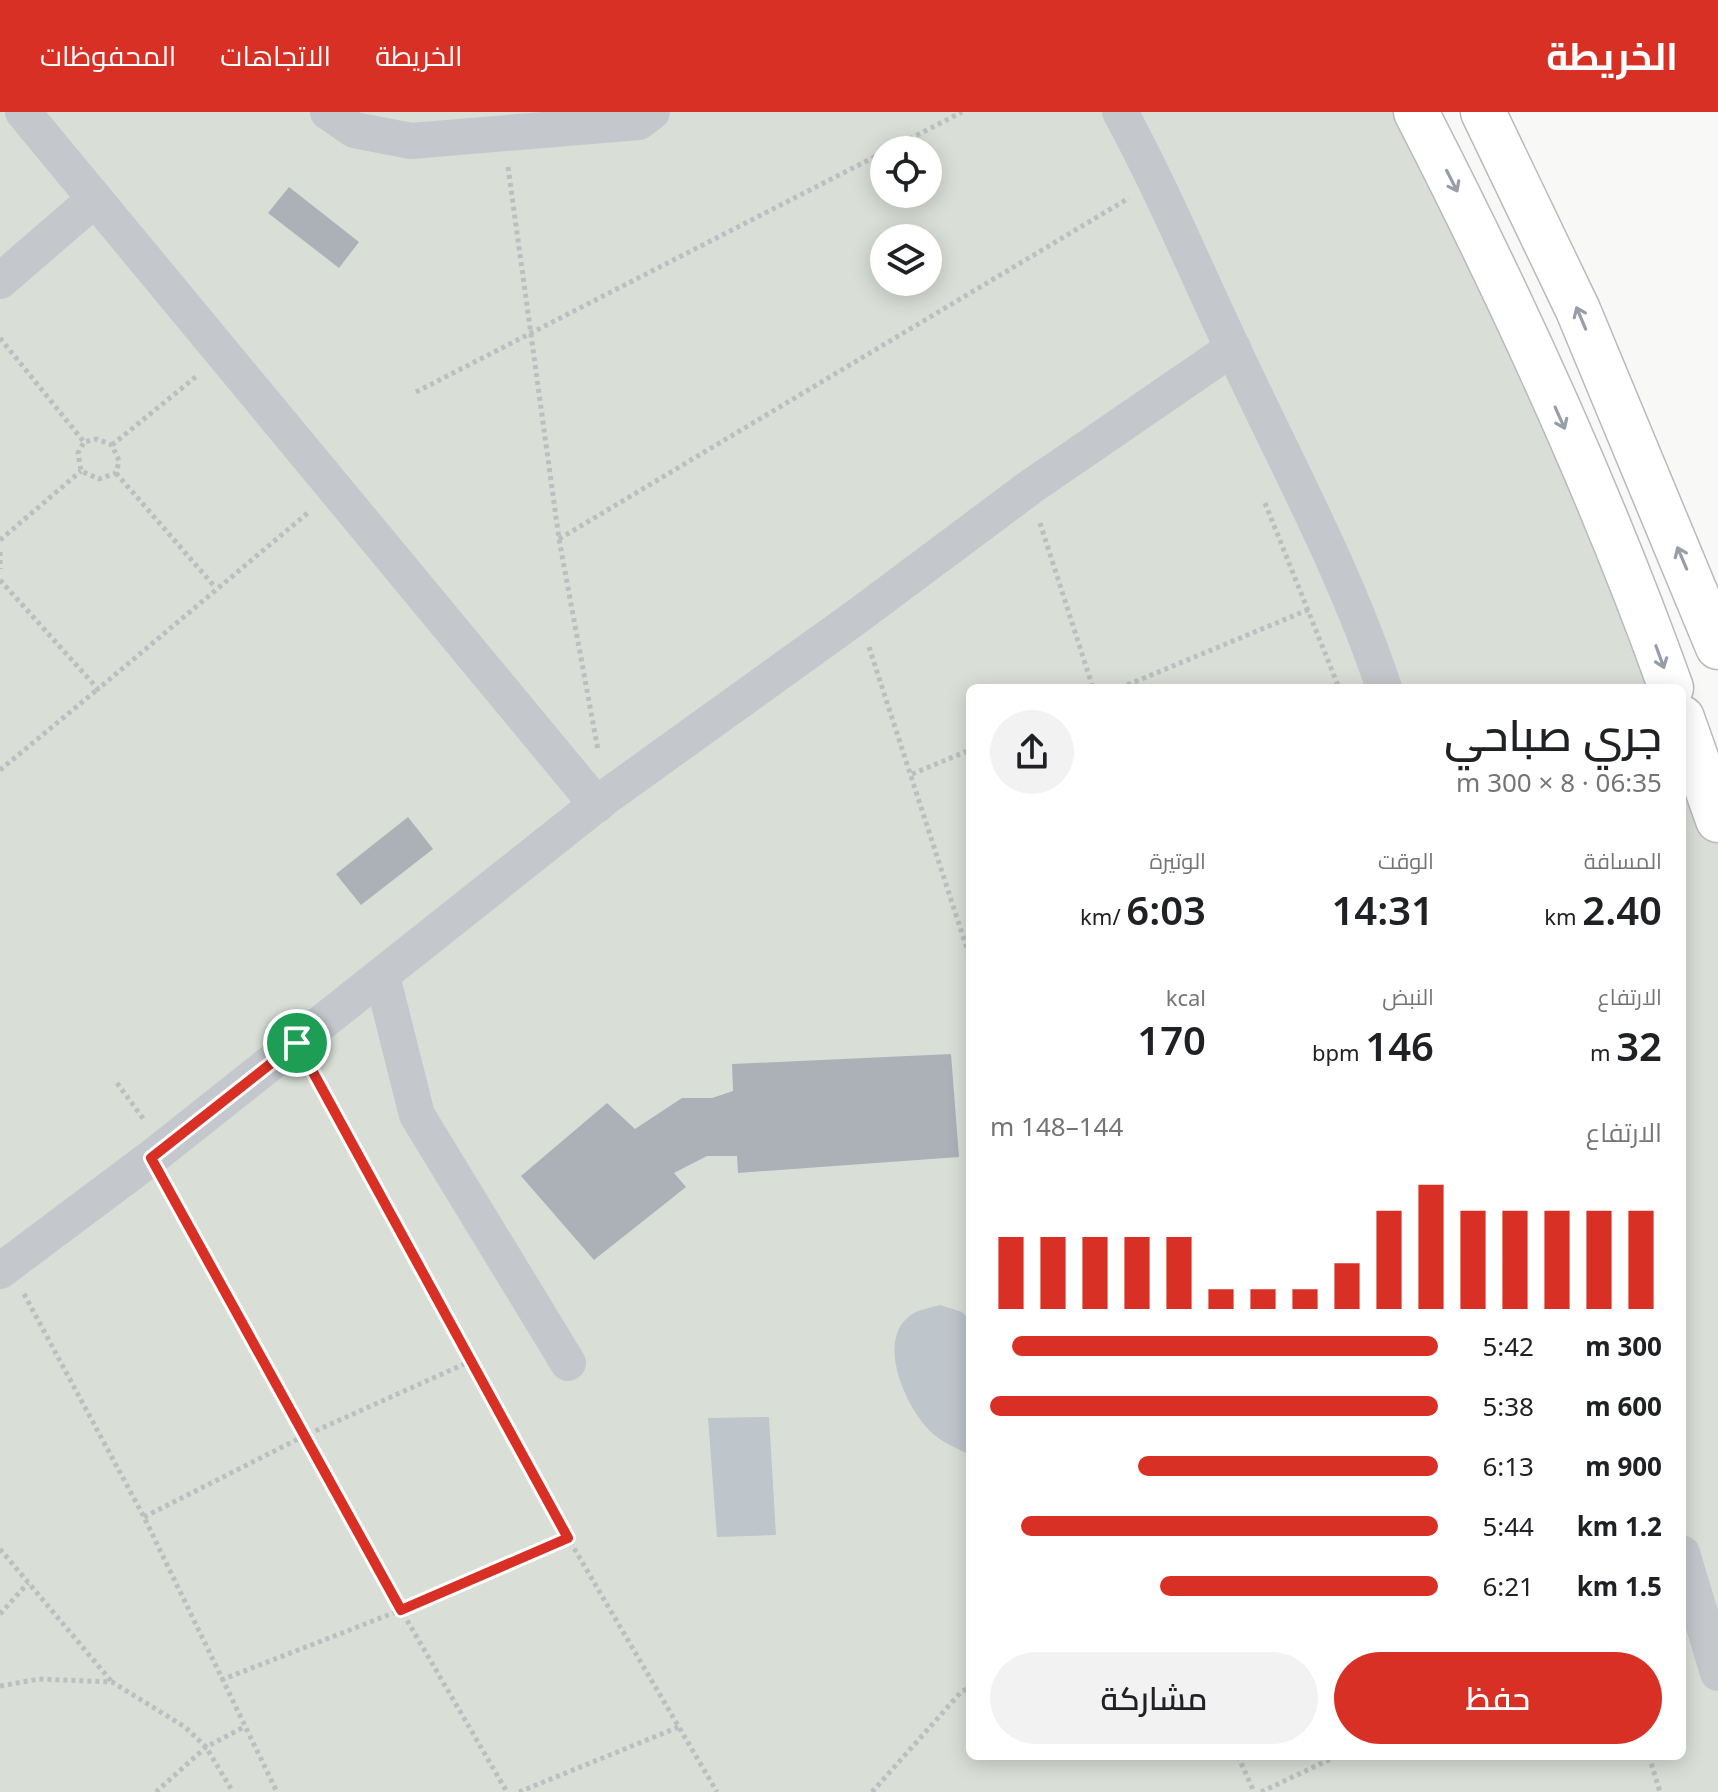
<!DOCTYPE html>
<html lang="ar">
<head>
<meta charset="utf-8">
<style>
	:root { --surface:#fff; --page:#f2f2f2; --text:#202124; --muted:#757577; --accent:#d93025 }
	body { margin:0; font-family:"Noto Sans",Cairo,sans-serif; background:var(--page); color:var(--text); direction:rtl; height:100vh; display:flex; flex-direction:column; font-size:30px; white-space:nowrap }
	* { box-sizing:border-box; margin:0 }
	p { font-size:26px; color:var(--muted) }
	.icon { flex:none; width:44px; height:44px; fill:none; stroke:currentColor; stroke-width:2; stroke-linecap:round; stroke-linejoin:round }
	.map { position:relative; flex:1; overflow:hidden; direction:ltr }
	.sheet { position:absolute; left:966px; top:572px; width:720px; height:1076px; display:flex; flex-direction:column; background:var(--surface); border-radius:12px; box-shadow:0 4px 20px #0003; direction:rtl }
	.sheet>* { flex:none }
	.controls { position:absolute; left:870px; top:24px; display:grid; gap:16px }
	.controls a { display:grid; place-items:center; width:72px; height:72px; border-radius:50%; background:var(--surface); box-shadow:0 4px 20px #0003; font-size:40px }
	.pin { position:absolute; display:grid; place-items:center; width:68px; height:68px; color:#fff; margin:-34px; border:4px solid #fff; border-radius:50%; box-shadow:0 2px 8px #0007 }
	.round { display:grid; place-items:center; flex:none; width:84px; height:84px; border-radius:42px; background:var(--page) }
	.overview { display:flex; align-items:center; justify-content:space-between; height:136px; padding:0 24px }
	h1 { font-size:44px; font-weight:600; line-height:60px }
	.metrics { display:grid; grid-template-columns:repeat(3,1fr); gap:12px; height:136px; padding:8px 24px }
	.metrics div { display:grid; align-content:center }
	.metrics b { font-size:40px; font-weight:600 }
	.metrics small { font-size:22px; font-weight:400 }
	.metrics p { font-size:22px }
	.chart { height:224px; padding:16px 24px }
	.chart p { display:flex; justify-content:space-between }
	.chart svg { width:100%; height:144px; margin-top:8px; stroke:var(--accent); stroke-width:6 }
	.button { display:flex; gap:16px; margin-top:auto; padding:16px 24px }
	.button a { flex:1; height:92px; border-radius:48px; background:var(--accent); color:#fff; font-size:32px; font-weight:600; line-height:92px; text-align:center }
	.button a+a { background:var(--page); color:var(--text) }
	ul { padding:0 24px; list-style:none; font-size:26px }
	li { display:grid; grid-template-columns:128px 96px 1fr; align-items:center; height:60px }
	li i { height:20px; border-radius:10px; background:var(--accent) }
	header { display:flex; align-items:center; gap:48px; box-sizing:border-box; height:112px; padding:0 40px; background:var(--accent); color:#fff }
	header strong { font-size:38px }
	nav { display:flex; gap:44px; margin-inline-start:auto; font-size:28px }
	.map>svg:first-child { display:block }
	.green { fill:#d9dfd7; fill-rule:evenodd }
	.water { fill:#bec5cb }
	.building { fill:#acb1b8 }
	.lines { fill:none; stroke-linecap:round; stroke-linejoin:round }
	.major-casing { stroke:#b8babe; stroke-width:47 }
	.path { stroke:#bcbec1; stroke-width:5; stroke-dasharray:4 4; stroke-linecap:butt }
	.minor { stroke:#c4c7cb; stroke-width:36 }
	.major { stroke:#fff; stroke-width:44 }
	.oneway { stroke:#979ea9 }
	.route-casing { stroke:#fff; stroke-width:16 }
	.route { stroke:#d93025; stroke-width:10 }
</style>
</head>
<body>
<header>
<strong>الخريطة</strong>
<nav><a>الخريطة</a><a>الاتجاهات</a><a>المحفوظات</a></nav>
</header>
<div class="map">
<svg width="1718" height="1680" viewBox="0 0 1718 1680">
	<rect width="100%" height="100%" fill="#f8f8f6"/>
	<!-- green -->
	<path class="green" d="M0 0H1400L1670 576H970V1644H1682V610L1718 714V1680H0ZM884 38H928V82H884ZM884 126H928V170H884Z"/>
	<!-- water -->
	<g class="water">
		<path d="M940 1193 962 1200 970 1208V1343C959 1337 946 1332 937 1325 908 1303 870 1223 916 1200 923 1197 932 1195 940 1193Z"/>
		<polygon points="769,1305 776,1423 717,1425 708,1306"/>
	</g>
	<!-- building -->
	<g class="building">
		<polygon points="289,75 359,130 339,156 268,101"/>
		<polygon points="408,705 433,737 361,793 336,762"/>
		<polygon points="951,942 959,1045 738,1061 737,1044 707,1044 674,1061 686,1075 594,1148 521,1064 607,991 635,1017 682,986 712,986 733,979 732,952"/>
	</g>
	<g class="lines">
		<!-- major casing -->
		<g class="major-casing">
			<g id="major">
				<path d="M1416 0C1511 185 1601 380 1671 576"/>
				<polyline points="1483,0 1578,198 1718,535"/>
				<polyline points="1682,606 1718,708"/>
			</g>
		</g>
		<!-- path -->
		<g class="path">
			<polyline points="888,38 962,0"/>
			<polyline points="508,55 559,427 598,638"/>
			<polyline points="0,226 84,330 97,327 112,333 119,349 116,361 99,367 81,359 78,341 84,330"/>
			<polyline points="416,280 884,40"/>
			<polyline points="112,333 198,263"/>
			<polyline points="116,361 215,475"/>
			<polyline points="1265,391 1339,576"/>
			<polyline points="1040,411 1093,576"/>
			<polyline points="559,427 1129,86"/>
			<polyline points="0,428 81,359"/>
			<polyline points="0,440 0,457"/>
			<polyline points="0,468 98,577 310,399"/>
			<polyline points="869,535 970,846"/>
			<polyline points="1120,576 1310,497"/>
			<polyline points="0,658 98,577"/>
			<polyline points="912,662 970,638"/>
			<polyline points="312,960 568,1426 717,1680"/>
			<polyline points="117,971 145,1009"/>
			<polyline points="166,1075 401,1498 507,1680"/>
			<polyline points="24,1182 144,1405 277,1680"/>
			<polyline points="144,1405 304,1324 471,1249"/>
			<polyline points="0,1437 112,1570"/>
			<polyline points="0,1502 28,1471"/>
			<polyline points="221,1568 401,1498 568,1426"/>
			<polyline points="0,1574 39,1567 112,1570 185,1615 206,1635 233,1680"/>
			<polyline points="1238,1644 1254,1680"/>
			<polyline points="1649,1644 1660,1680"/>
			<polyline points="156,1680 206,1635 244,1615"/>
			<polyline points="519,1680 681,1614"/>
			<polyline points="872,1680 962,1579 970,1576"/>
			<polyline points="1261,1680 1337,1644"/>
		</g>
		<!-- minor -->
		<g class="minor">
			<polyline points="328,0 354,18 411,29 639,10 652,0"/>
			<path d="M1120 0C1162 77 1195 157 1233 237 1285 349 1345 458 1384 576"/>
			<polyline points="95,87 597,693"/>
			<polyline points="0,169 95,87 23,0"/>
			<polyline points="382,864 417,1003 568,1251"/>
			<polyline points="0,1159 151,1046 606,685 859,503 1029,376 1233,236"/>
			<polyline points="1682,1441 1718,1561"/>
		</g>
		<!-- major -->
		<use href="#major" class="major"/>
	</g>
	<!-- one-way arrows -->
	<defs><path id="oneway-shaft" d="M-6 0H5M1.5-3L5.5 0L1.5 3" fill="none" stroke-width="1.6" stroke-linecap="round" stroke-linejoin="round" transform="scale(2)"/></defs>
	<g class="oneway">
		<use href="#oneway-shaft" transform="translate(1452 69) rotate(63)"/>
		<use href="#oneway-shaft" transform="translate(1581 206) rotate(-113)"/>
		<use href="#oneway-shaft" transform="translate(1560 306) rotate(66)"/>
		<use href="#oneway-shaft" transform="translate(1682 446) rotate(-113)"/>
		<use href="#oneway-shaft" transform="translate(1660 545) rotate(70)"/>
	</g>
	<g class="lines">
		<!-- route casing -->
		<g class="route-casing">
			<polygon id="route" points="297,931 568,1426 401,1498 151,1046"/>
		</g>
		<!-- route -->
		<use href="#route" class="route"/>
	</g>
</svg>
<div class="controls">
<a><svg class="icon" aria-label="locate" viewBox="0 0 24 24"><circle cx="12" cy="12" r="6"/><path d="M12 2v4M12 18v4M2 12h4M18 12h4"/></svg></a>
<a><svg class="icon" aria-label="layers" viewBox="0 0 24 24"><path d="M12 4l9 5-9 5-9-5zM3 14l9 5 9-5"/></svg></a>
</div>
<div class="pin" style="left:297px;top:931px;background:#1e9e55"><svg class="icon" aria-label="arrive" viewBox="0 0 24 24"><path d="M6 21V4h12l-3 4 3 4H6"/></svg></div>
<section class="sheet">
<div class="overview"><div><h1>جري صباحي</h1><p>06:35 · 8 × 300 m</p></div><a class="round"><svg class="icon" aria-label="share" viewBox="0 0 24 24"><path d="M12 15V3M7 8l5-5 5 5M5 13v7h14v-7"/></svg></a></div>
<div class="metrics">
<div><p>المسافة</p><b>2.40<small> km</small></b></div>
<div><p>الوقت</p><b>14:31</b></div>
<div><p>الوتيرة</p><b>6:03<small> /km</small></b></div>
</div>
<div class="metrics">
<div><p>الارتفاع</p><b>32<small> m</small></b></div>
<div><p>النبض</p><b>146<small> bpm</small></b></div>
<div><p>kcal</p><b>170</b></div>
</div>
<div class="chart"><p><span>الارتفاع</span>144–148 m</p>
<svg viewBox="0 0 160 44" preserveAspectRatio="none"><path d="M5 44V22M15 44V22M25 44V22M35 44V22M45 44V22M55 44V38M65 44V38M75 44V38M85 44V30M95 44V14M105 44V6M115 44V14M125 44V14M135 44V14M145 44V14M155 44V14"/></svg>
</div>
<ul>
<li><b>300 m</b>5:42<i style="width:95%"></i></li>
<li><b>600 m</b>5:38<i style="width:100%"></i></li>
<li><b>900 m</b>6:13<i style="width:67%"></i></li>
<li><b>1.2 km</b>5:44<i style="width:93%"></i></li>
<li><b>1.5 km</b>6:21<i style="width:62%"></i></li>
</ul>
<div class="button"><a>حفظ</a><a>مشاركة</a></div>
</section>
</div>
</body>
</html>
